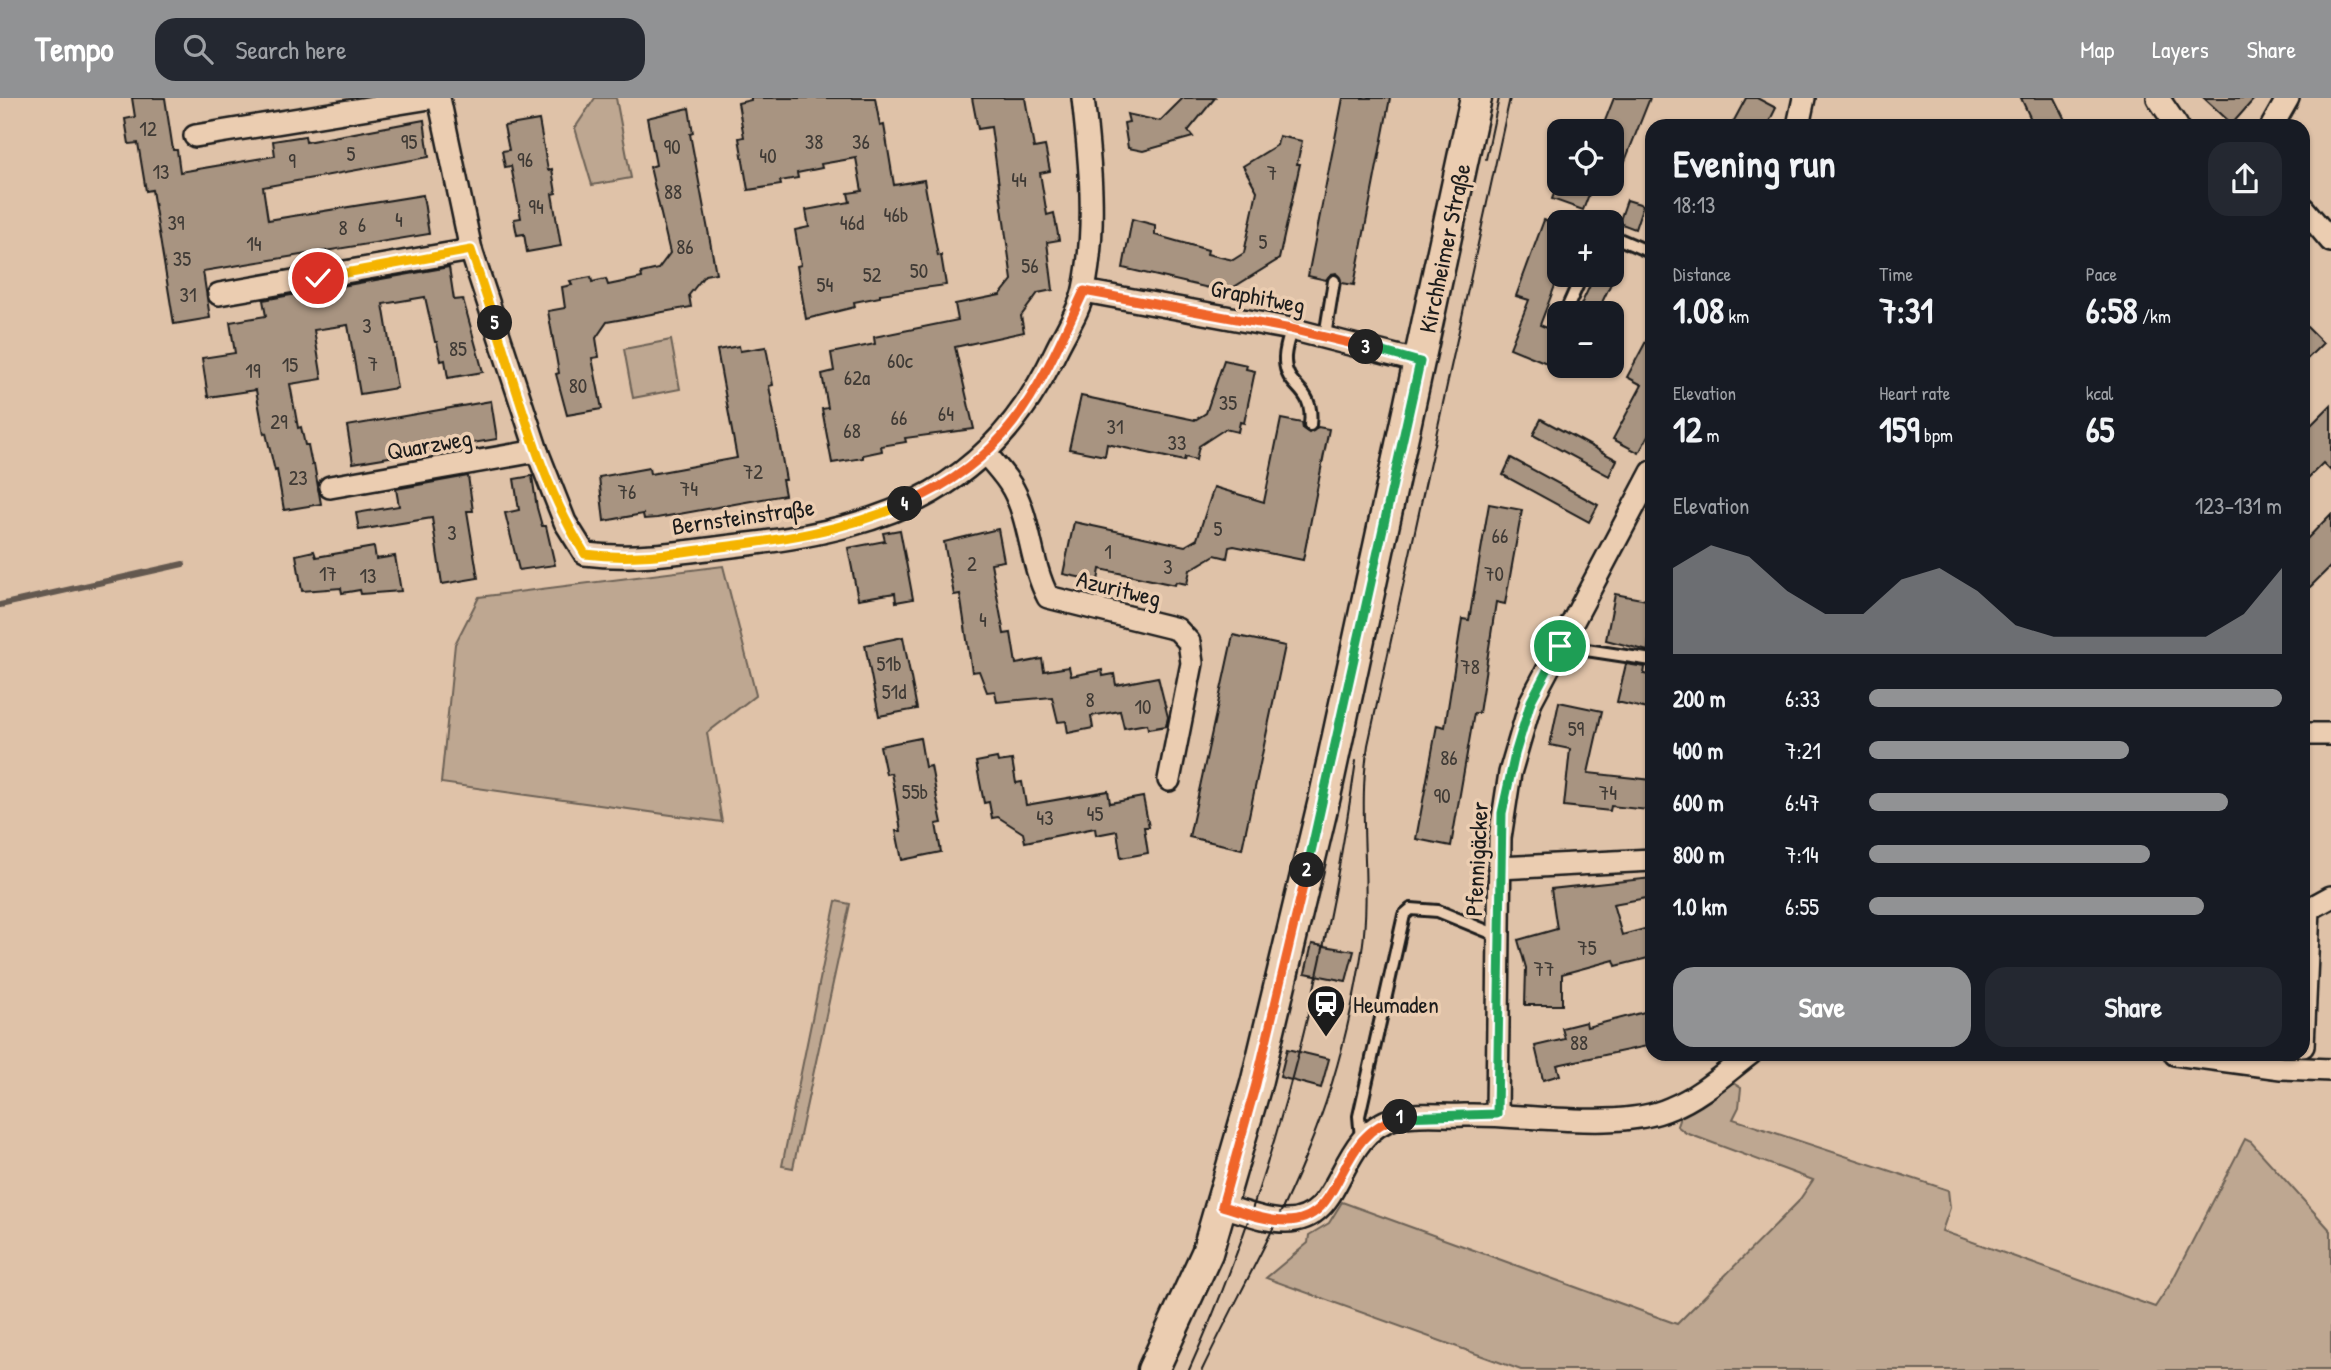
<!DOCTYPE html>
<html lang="en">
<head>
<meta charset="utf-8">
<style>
	:root { --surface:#171b24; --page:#242831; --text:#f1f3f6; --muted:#9ea1a6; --accent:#919294 }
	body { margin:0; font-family:"Patrick Hand",sans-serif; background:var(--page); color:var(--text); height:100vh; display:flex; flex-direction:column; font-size:26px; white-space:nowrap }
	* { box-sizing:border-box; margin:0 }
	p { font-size:23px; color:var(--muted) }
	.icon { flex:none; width:38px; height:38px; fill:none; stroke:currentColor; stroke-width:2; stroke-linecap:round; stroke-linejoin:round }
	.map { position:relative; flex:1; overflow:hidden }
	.sheet { position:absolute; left:1645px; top:21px; width:665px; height:942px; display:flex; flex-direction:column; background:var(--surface); border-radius:21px; box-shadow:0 2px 5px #0004 }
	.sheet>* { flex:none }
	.tools { position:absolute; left:1547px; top:21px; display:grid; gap:14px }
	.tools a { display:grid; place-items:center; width:77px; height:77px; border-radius:14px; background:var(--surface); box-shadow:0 2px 5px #0004; font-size:35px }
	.pin { position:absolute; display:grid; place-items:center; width:60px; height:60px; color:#fff; margin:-30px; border:4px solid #fff; border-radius:50%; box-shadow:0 2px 7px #0007 }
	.km { position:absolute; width:35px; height:35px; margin:-18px; border-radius:50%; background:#222; color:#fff; font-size:19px; line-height:35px; text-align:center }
	.round { display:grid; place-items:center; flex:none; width:74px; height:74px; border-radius:21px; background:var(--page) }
	.headline { display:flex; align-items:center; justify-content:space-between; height:119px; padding:0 28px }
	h1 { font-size:38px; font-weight:800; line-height:52px }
	.stats { display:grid; grid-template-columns:repeat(3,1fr); gap:10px; height:119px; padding:7px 28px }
	.stats div { display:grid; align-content:center }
	.stats b { font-size:35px; font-weight:800 }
	.stats small { font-size:19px; font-weight:400 }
	.stats p { font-size:19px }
	.chart { height:196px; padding:14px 28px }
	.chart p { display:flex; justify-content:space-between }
	.chart svg { width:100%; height:126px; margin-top:7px; fill:var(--accent); opacity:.7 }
	.action { display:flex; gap:14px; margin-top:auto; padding:14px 28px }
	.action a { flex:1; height:80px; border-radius:21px; background:var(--accent); color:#fff; font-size:28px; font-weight:800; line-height:80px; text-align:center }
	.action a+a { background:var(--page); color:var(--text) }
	ul { padding:0 28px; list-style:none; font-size:23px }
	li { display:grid; grid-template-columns:112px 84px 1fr; align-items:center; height:52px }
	li i { height:18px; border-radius:9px; background:var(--accent) }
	header { display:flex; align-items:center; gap:42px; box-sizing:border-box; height:98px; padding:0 35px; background:var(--accent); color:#fff }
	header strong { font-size:33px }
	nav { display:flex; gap:38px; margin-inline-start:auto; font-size:24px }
	.search { width:490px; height:63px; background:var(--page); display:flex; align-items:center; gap:18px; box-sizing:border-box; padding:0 24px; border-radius:21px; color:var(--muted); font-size:26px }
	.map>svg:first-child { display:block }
	.green { fill:#bea791; stroke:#6d6256; stroke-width:2 }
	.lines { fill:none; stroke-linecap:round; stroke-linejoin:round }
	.stream { stroke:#645950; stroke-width:6 }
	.building { fill:#a89481; stroke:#1c1c1c; stroke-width:2 }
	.lane-casing { stroke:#1c1c1c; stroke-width:16 }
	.street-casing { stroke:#1c1c1c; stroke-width:26 }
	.secondary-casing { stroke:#1c1c1c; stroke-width:35 }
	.lane { stroke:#ebcdb1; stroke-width:10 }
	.street { stroke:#ebcdb1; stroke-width:21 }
	.secondary { stroke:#ebcdb1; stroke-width:30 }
	.tram { stroke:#1c1c1c; stroke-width:2 }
	.split-1-casing { stroke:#fff; stroke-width:14 }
	.split-2-casing { stroke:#fff; stroke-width:14 }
	.split-3-casing { stroke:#fff; stroke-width:14 }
	.split-4-casing { stroke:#fff; stroke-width:14 }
	.split-5-casing { stroke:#fff; stroke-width:14 }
	.split-6-casing { stroke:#fff; stroke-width:14 }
	.split-1 { stroke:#22a559; stroke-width:9 }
	.split-2 { stroke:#f0652b; stroke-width:9 }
	.split-3 { stroke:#22a559; stroke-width:9 }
	.split-4 { stroke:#f0652b; stroke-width:9 }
	.split-5 { stroke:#f5b400; stroke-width:9 }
	.split-6 { stroke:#f5b400; stroke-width:9 }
	.labels { text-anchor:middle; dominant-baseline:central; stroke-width:7; stroke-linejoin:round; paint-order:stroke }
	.number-label { font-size:21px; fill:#3f3a35 }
	.street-label { font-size:24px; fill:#1c1c1c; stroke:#ebcdb1 }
	.poi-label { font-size:24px; fill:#1c1c1c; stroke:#ebcdb1; text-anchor:start }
</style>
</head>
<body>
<header>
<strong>Tempo</strong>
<div class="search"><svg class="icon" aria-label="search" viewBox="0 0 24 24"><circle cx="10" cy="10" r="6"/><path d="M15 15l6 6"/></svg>Search here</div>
<nav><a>Map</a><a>Layers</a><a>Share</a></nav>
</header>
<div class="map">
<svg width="2331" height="1272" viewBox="0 0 2331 1272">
	<rect width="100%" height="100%" fill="#dfc2a8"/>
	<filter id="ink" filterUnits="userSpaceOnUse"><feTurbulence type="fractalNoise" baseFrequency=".0143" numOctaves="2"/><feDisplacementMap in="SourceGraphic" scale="14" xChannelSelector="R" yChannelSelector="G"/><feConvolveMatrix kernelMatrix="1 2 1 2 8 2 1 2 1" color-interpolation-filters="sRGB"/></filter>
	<g filter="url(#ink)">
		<!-- green -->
		<g class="green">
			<polygon points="595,0 616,0 631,80 592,87 575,30"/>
			<polygon points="671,242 680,291 633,300 624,251"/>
			<polygon points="723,468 756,597 707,635 722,724 441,685 455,546 479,499"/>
			<polygon points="836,803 850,806 793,1070 782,1068"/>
			<polygon points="1730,983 1741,990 1739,1009 1733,1021 1948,1092 1950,1110 1942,1133 2155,1209 2171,1185 2245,1041 2251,1044 2331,1133 2331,1272 1521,1272 1266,1180 1308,1145 1309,1137 1329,1125 1342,1104 1677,1226 1798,1104 1813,1082 1686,1035 1677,1028 1680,1019"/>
		</g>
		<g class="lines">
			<!-- stream -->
			<polyline class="stream" points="0,507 183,466"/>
		</g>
		<!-- building -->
		<g class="building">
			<polygon points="132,0 165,0 173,52 177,52 180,74 275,58 273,43 305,38 306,44 424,22 429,59 263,89 268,122 423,97 429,136 203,173 210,220 174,226 152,92 146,93 138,45 129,46 125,21 135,19"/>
			<polygon points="751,0 875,0 880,28 884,27 894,87 924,82 938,158 941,157 946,187 880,196 880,199 854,204 855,209 806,221 797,168 801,167 795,132 809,129 806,112 850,104 848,95 862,93 856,60 821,66 822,70 797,75 798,80 780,83 781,87 748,92 739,40 744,39 738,5 751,2"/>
			<polygon points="972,0 1025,0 1034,50 1045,48 1050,73 1040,75 1047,117 1054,115 1059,142 1047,144 1053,192 1038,195 1021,218 1024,234 955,249 974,331 905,340 906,344 881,348 882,353 863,357 863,360 832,365 822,311 828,310 822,276 834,273 831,255 875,246 874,239 958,222 955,206 1000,197 1012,182 991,29 978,31"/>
			<polygon points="1183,0 1215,0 1188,33 1193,39 1143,53 1128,50 1124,25 1129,24 1127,16 1160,23"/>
			<polygon points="1343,0 1390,0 1354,187 1342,185 1336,175 1331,176 1326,182 1308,178"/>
			<polygon points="1614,0 1650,0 1613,93 1612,33 1601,33"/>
			<polygon points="1746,0 1757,0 1776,10 1767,28 1731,28"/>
			<polygon points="2021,0 2055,0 2069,28 2034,28"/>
			<polygon points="2204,0 2255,0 2232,26"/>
			<polygon points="689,10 693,35 690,36 716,175 705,177 689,197 691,209 607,224 596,240 599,259 592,260 602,311 567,317 556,276 559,275 548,213 565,210 562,189 572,187 570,183 591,179 592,184 606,181 608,187 642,180 641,175 658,171 670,155 650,69 656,67 647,20"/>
			<polygon points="539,22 548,72 552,71 556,95 552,96 561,148 527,154 524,136 517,137 514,121 521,120 511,68 505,69 502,53 509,52 504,28"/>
			<polygon points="1279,38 1302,43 1297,66 1300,66 1279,161 1226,194 1123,170 1132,121 1155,127 1155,137 1208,152 1207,156 1233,162 1244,155 1257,93 1243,68 1277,47"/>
			<polygon points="1558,86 1593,86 1583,112 1552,101"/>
			<polygon points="1627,102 1643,107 1635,131 1619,125"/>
			<polygon points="1544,122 1559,129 1559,177 1540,227 1559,235 1559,270 1510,250 1529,202 1516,198"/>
			<polygon points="449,169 454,202 463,201 483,274 448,280 445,262 441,263 437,244 435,244 425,199 383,206 397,290 360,296 348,227 314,232 322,281 290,286 298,330 301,329 305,347 308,347 312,367 314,366 321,406 284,412 277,372 275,373 266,335 264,336 256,292 208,299 202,260 235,255 230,224 266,218 263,202"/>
			<polygon points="1595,177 1615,177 1597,215 1577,215"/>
			<polygon points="2303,225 2323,245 2303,265"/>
			<polygon points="1652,232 1652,331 1639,355 1613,341 1642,287 1627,279"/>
			<polygon points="739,248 740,253 766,249 773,287 769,288 786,382 782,382 785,397 657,420 644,421 643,416 604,423 599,379 649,370 650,376 737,360 717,252"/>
			<polygon points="1224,262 1247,267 1246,271 1255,273 1244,325 1240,324 1238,334 1225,331 1199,348 1196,362 1185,359 1184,363 1107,346 1105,358 1069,351 1081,298 1195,322 1206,315"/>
			<polygon points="491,303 497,341 353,365 347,328"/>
			<polygon points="2331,307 2331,373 2323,365 2303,385 2303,335"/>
			<polygon points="1281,321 1302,325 1303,331 1309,335 1318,329 1329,331 1303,462 1234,448 1229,449 1227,460 1215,457 1190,472 1187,486 1176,484 1175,487 1100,471 1098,483 1063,476 1074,424 1185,448 1197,441 1214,389 1264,404"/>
			<polygon points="1541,321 1617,362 1609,378 1533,337"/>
			<polygon points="1511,360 1598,407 1589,424 1503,377"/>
			<polygon points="468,378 473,413 467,413 478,480 442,486 432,420 359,432 356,415 399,408 396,391"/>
			<polygon points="532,378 537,410 542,428 546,428 555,467 519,472 505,415 519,412 514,381"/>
			<polygon points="1489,406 1522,412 1505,506 1496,504 1479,615 1474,615 1451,748 1416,741 1437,627 1445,629 1462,521 1469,522"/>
			<polygon points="2331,416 2331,468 2303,496 2303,445"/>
			<polygon points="998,431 1004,463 991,465 1004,536 1011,535 1016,566 1042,561 1044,573 1069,569 1071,578 1102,572 1103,578 1114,576 1116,587 1158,579 1168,619 1166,628 1148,631 1147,626 1124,630 1120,613 1091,618 1093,630 1068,635 1066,623 1058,624 1052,599 997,604 995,593 987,594 979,573 972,574 960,496 954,497 944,444"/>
			<polygon points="900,432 913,501 896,504 895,495 858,501 848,450 885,443 883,435"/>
			<polygon points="374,449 376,461 395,458 401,493 361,496 360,492 342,495 341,490 302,493 296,457 314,453 316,459"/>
			<polygon points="1615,496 1652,503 1648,553 1606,542"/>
			<polygon points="1233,537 1285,548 1242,751 1189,739"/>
			<polygon points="903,539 917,611 879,618 865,547"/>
			<polygon points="1626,566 1645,569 1644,576 1652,578 1652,612 1617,604"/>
			<polygon points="1559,604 1602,613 1588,675 1652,682 1652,707 1648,707 1648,712 1611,708 1610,713 1564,708 1570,651 1550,647"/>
			<polygon points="920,640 925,669 931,668 939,711 942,725 936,726 941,754 902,762 896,733 901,733 894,690 891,675 886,676 880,648"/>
			<polygon points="997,660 998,664 1012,662 1016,685 1022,684 1026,707 1108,693 1110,705 1143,699 1149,729 1144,729 1148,755 1121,760 1117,733 1096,737 1095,730 1025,744 1023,735 998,719 992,720 989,704 984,705 976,664"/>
			<polygon points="1652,780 1652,799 1613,806 1622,837 1652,829 1652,859 1616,868 1614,862 1562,876 1562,907 1525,907 1526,870 1518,842 1557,831 1551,791"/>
			<polygon points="1312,846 1354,853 1346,883 1305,875"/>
			<polygon points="1652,912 1652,947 1557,967 1560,977 1543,982 1535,948 1565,941 1562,930 1586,924 1587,929"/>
			<polygon points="1287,951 1329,961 1321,990 1280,979"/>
		</g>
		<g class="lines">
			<!-- lane casing -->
			<g class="lane-casing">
				<g id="lane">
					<polyline points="1612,138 1652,155"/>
					<polyline points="1565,215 1582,177"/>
					<path d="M1291 231C1289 241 1284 253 1285 263 1286 292 1315 288 1310 327"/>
					<polyline points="1325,238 1334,183"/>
					<polyline points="1560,548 1652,562"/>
					<polyline points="1361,1041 1359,1018 1404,817 1411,811 1438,813 1499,838"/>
				</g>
			</g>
			<!-- street casing -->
			<g class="street-casing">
				<g id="street">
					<path d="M439 0 471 152 537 353 565 424 585 456C640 463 694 452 749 446 891 429 992 389 1056 253 1065 234 1080 212 1084 191 1097 129 1090 62 1083 0"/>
					<polyline points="2158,0 2177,28"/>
					<polyline points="1798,28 1804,0"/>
					<polyline points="2272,28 2288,0"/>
					<polyline points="195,38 430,0"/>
					<polyline points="2303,110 2331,143"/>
					<polyline points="1084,193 1291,231 1420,264"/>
					<polyline points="219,196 471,152"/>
					<path d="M986 356C995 367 1006 378 1013 391 1031 424 1030 465 1048 499L1177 531 1189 544 1192 565 1169 682"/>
					<polyline points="330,389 537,353"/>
					<polyline points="2303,636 2331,636"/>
					<polyline points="1499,770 1652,762"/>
					<polyline points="2303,948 2309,811 2331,799"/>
					<polyline points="2175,956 2281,970 2331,972"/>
					<polyline points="1497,1016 1500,740 1510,675 1531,603 1652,374"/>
					<path d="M1222 1108C1242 1113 1264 1123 1285 1123 1346 1124 1334 1038 1395 1020 1417 1014 1442 1018 1465 1017 1524 1015 1618 1034 1671 1010 1701 998 1725 975 1750 956"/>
				</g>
			</g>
			<!-- secondary casing -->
			<g class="secondary-casing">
				<polyline id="secondary" points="1153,1272 1207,1155 1256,986 1325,698 1476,0"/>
			</g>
			<!-- lane -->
			<use href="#lane" class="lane"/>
			<!-- street -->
			<use href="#street" class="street"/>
			<!-- secondary -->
			<use href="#secondary" class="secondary"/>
			<!-- tram -->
			<g class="tram">
				<polyline points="1486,61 1499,0"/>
				<path d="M1189 1272C1276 1079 1326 872 1356 663"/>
				<path d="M1202 1272C1236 1201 1276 1131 1306 1057 1333 993 1351 922 1362 853 1372 784 1357 715 1368 647L1510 0"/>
			</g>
		</g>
	</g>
	<g class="lines" filter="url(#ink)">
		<!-- split-1 casing -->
		<g class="split-1-casing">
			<polyline id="split-1" points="1400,1019 1497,1016 1502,715 1515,656 1531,603 1560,548"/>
		</g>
		<!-- split-2 casing -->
		<g class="split-2-casing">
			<path id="split-2" d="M1307 772 1256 986 1222 1108C1242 1114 1265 1123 1286 1123 1348 1123 1332 1036 1400 1019"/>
		</g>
		<!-- split-3 casing -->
		<g class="split-3-casing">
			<polyline id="split-3" points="1307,772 1420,264 1366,249"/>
		</g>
		<!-- split-4 casing -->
		<g class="split-4-casing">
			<path id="split-4" d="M905 406C1011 361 1039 290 1084 193L1291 231 1366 249"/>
		</g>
		<!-- split-5 casing -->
		<g class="split-5-casing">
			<path id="split-5" d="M495 225C521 304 541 386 585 456 631 462 668 456 713 450 779 442 843 433 905 406"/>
		</g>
		<!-- split-6 casing -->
		<g class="split-6-casing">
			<polyline id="split-6" points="318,180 471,152 495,225"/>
		</g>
		<!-- split-1 -->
		<use href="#split-1" class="split-1"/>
		<!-- split-2 -->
		<use href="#split-2" class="split-2"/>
		<!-- split-3 -->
		<use href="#split-3" class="split-3"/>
		<!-- split-4 -->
		<use href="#split-4" class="split-4"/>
		<!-- split-5 -->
		<use href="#split-5" class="split-5"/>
		<!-- split-6 -->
		<use href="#split-6" class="split-6"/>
	</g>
	<!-- icons -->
	<defs>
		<g id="station-pin" transform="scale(2.0125)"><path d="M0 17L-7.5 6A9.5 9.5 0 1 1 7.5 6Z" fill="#1c1c1c" stroke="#ebcdb1"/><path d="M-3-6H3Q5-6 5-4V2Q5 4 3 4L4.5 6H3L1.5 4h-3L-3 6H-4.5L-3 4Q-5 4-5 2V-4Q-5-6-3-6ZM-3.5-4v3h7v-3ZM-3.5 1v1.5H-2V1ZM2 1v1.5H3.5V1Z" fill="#fff"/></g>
	</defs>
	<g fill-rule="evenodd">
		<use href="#station-pin" x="1326" y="906"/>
	</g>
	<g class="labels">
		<!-- number labels -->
		<g class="number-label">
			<text x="148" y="30">12</text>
			<text x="409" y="43">95</text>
			<text x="814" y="43">38</text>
			<text x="861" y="43">36</text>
			<text x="672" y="48">90</text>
			<text x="351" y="55">5</text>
			<text x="768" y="57">40</text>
			<text x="525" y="61">96</text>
			<text x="292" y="62">9</text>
			<text x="161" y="73">13</text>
			<text x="1272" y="74">7</text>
			<text x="1019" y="81">44</text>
			<text x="673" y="93">88</text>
			<text x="536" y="108">94</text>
			<text x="896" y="116">46b</text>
			<text x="399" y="121">4</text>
			<text x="176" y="124">39</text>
			<text x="852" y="124">46d</text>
			<text x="362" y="126">6</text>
			<text x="343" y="129">8</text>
			<text x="1263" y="143">5</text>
			<text x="254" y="145">14</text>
			<text x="685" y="148">86</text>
			<text x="182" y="160">35</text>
			<text x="1030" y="167">56</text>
			<text x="919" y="172">50</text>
			<text x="872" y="176">52</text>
			<text x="825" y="186">54</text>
			<text x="188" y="196">31</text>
			<text x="367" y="227">3</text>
			<text x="458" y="250">85</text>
			<text x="900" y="262">60c</text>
			<text x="373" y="265">7</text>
			<text x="290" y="266">15</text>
			<text x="253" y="272">19</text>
			<text x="857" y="279">62a</text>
			<text x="578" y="287">80</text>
			<text x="1228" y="304">35</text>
			<text x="946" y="315">64</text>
			<text x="899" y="319">66</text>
			<text x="279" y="323">29</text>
			<text x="1115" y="328">31</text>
			<text x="852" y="332">68</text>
			<text x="1177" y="344">33</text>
			<text x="753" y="373">72</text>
			<text x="298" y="379">23</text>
			<text x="689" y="390">74</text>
			<text x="627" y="393">76</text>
			<text x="1218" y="430">5</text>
			<text x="452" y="434">3</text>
			<text x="1500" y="437">66</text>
			<text x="1108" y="453">1</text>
			<text x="972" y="465">2</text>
			<text x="1168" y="468">3</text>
			<text x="328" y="475">17</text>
			<text x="1494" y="475">70</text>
			<text x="368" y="477">13</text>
			<text x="983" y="521">4</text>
			<text x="889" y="565">51b</text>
			<text x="1470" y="568">78</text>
			<text x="894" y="593">51d</text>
			<text x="1090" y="601">8</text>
			<text x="1143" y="608">10</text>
			<text x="1576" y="630">59</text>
			<text x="1449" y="659">86</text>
			<text x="915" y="693">55b</text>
			<text x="1608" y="694">74</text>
			<text x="1442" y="697">90</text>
			<text x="1095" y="715">45</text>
			<text x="1045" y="719">43</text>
			<text x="1587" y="849">75</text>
			<text x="1544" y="870">77</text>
			<text x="1579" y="944">88</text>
		</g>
		<!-- street labels -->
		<g class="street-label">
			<text transform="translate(1444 150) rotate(-78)">Kirchheimer Straße</text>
			<text transform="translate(1258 198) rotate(11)">Graphitweg</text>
			<text transform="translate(429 346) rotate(-10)">Quarzweg</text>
			<text transform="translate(743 418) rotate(-8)">Bernsteinstraße</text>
			<text transform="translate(1119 490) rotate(14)">Azuritweg</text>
			<text transform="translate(1476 761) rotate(-87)">Pfennigäcker</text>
		</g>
		<!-- poi labels -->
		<g class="poi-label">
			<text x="1353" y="906">Heumaden</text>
		</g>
	</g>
</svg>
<div class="tools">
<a><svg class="icon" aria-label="locate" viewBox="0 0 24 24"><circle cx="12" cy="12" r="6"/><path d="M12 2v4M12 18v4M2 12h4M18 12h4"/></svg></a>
<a>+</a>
<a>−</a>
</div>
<div class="pin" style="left:1560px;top:548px;background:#1e9e55"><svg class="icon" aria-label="arrive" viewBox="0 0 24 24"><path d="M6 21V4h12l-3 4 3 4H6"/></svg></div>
<div class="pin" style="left:318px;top:180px;background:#d93025"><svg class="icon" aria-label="check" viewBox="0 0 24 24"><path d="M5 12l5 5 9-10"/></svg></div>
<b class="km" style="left:1400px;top:1019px">1</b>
<b class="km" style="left:1307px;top:772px">2</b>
<b class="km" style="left:1366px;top:249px">3</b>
<b class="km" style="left:905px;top:406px">4</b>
<b class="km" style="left:495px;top:225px">5</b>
<section class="sheet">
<div class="headline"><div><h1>Evening run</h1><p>18:13</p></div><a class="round"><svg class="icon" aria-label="share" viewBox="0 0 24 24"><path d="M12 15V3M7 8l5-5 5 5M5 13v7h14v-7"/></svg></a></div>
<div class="stats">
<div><p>Distance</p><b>1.08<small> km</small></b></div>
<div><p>Time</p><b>7:31</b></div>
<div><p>Pace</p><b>6:58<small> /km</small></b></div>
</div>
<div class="stats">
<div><p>Elevation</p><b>12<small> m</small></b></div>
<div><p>Heart rate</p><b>159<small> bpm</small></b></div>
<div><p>kcal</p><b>65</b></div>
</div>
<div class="chart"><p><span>Elevation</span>123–131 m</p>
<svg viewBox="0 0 160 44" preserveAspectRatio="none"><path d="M0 44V14L10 6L20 10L30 22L40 30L50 30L60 18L70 14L80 22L90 34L100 38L110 38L120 38L130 38L140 38L150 30L160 14V44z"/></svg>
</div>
<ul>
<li><b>200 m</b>6:33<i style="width:100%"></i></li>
<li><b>400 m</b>7:21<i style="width:63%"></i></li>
<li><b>600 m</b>6:47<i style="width:87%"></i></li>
<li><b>800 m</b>7:14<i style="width:68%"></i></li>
<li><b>1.0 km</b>6:55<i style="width:81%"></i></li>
</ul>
<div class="action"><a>Save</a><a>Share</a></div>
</section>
</div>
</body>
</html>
